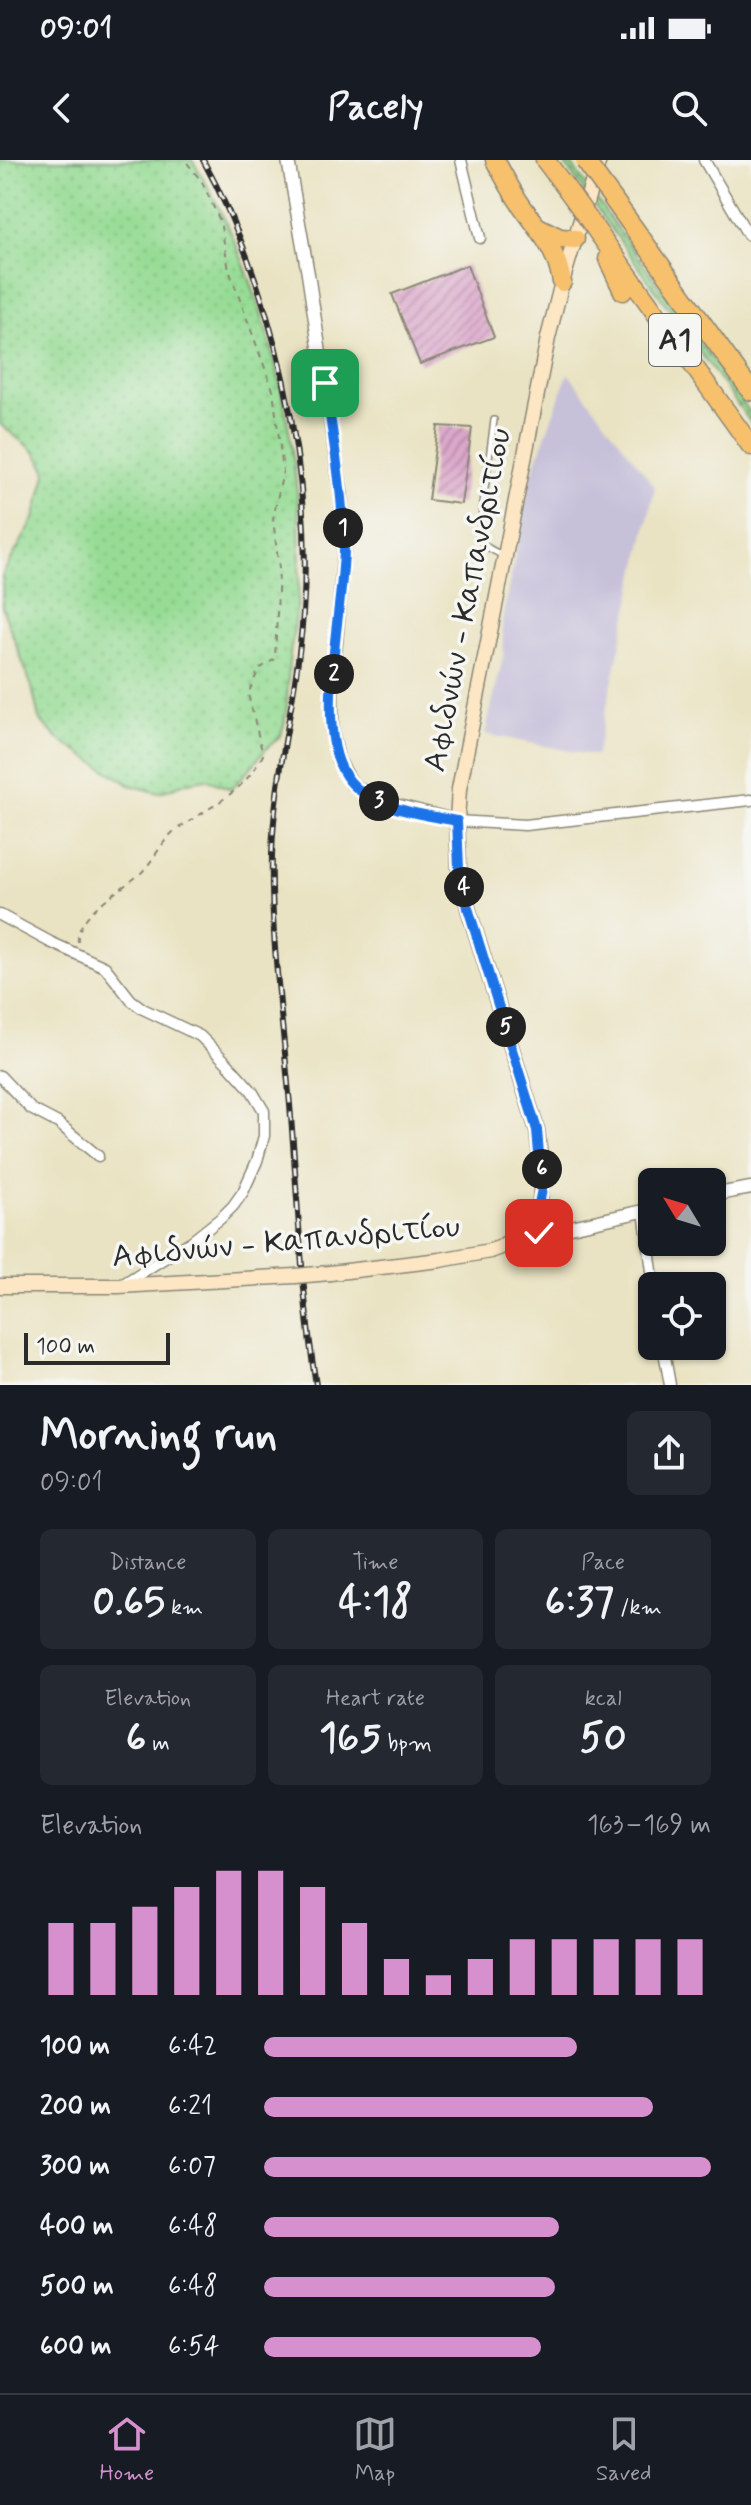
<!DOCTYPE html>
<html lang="en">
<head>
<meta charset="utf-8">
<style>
	:root { --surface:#171b24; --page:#242831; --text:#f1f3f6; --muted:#9ea1a6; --line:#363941; --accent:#d690ce }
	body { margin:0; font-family:Mynerve,sans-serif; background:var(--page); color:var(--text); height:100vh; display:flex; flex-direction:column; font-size:30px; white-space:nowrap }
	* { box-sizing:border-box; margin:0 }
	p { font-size:26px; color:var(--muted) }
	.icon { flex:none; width:44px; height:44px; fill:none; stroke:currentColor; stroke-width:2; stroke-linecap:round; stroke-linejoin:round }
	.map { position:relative; height:1225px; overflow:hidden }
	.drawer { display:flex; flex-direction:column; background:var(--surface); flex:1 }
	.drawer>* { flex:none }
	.needle { width:52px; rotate:308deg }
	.tools { position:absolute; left:638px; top:1008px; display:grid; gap:16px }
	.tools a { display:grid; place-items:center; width:88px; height:88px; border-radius:12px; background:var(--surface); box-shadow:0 2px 6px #0004; font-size:40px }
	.scale { position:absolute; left:24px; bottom:20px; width:146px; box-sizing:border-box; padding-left:8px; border:4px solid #2b2b2b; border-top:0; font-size:22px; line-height:28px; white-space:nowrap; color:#2b2b2b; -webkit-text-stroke:6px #f6f6f2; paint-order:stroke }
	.pin { position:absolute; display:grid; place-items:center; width:68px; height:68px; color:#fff; margin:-34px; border-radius:16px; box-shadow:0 4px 12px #0006 }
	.km { position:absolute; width:40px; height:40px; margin:-20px; border-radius:50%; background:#222; color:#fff; font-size:22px; line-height:40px; text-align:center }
	.round { display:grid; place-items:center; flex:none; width:84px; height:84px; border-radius:12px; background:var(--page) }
	.head { display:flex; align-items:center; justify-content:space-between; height:136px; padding:0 40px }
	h1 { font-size:44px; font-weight:700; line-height:60px }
	.metrics { display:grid; grid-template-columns:repeat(3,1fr); gap:12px; height:136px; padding:8px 40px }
	.metrics div { display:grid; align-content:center; border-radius:12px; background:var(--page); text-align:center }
	.metrics b { font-size:40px; font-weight:700 }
	.metrics small { font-size:22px; font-weight:400 }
	.metrics p { font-size:22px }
	.chart { height:224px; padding:16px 40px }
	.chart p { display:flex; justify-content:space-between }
	.chart svg { width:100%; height:144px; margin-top:8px; stroke:var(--accent); stroke-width:6 }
	ul { padding:0 40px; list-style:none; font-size:26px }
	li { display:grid; grid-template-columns:128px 96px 1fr; align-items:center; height:60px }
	li i { height:20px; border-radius:10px; background:var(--accent) }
	.status { display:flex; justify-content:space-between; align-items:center; height:56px; padding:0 40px; background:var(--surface); direction:ltr }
	.status svg { height:22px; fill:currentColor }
	header { display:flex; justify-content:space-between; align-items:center; height:104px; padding:0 40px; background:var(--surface); font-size:36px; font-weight:700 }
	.dock { display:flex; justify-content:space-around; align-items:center; height:112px; border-top:2px solid var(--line); background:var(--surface); font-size:22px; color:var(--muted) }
	.dock a { display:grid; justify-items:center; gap:4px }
	.dock .current { color:var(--accent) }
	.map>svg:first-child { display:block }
	.industrial { fill:#c6c0d9 }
	.grass { fill:url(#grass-dots); stroke:#618460; stroke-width:2 }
	.building { fill:url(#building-hatch) }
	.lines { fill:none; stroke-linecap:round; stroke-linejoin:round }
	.service-casing { stroke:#8a8777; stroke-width:8 }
	.minor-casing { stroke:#8a8777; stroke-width:13 }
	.tertiary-casing { stroke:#8a8777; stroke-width:15 }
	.secondary-casing { stroke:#8a8777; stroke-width:17 }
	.motorway-casing { stroke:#8a8777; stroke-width:21 }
	.path { stroke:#8a8777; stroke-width:2; stroke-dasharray:6 6; stroke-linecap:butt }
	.service { stroke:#fff; stroke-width:5 }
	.minor { stroke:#fff; stroke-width:10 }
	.tertiary { stroke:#fff; stroke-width:12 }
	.secondary { stroke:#fce6c4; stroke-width:14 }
	.motorway { stroke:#f7c06c; stroke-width:18 }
	.rail-casing { stroke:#2b2b2b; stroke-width:6 }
	.rail { stroke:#f6f6f2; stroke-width:3; stroke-dasharray:9; stroke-linecap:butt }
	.secondary-bridge-casing { stroke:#8a8777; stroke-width:17; stroke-linecap:butt }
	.motorway-bridge-casing { stroke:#8a8777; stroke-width:21; stroke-linecap:butt }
	.secondary-bridge { stroke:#fce6c4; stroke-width:14 }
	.motorway-bridge { stroke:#f7c06c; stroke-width:18 }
	.route-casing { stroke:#fff; stroke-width:16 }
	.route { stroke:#1a73e8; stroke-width:10 }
	.labels { text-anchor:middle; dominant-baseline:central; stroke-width:7; stroke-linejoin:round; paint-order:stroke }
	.shield { fill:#f6f6f2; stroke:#686867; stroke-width:2 }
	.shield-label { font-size:30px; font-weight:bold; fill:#2b2b2b }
	.street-label { font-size:32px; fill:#2b2b2b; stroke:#f6f6f2 }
</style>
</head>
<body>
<div class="status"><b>09:01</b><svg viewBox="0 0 49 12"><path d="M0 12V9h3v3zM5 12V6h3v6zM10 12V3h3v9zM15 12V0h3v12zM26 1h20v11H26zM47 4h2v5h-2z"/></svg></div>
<header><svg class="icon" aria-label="back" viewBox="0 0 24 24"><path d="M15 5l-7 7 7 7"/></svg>Pacely<svg class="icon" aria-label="search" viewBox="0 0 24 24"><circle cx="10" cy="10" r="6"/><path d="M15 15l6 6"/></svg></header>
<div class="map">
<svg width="751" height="1225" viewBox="0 0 751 1225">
	<defs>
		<pattern id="grass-dots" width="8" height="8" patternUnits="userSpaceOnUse" patternTransform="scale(2)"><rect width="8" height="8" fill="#97dc95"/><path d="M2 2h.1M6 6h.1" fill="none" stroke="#82bd81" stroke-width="1.8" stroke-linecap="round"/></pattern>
		<pattern id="building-hatch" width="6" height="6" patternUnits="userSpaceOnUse" patternTransform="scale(2)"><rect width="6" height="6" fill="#dba6ca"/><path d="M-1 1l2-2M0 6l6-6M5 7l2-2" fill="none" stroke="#b287a4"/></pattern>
	</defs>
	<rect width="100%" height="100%" fill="#f6f6f2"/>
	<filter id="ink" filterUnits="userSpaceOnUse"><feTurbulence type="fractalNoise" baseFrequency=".0125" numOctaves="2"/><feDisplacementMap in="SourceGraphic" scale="16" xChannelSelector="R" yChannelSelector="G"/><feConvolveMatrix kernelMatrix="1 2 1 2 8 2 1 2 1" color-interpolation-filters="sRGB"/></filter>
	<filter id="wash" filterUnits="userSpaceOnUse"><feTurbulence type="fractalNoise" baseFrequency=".006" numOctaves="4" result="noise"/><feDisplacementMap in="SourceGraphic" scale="32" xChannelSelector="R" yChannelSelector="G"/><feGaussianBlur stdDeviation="1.8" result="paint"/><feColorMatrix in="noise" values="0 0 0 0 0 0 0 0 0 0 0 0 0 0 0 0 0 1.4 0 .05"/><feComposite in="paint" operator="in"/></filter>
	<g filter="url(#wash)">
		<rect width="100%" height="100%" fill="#eae3c3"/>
		<!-- industrial -->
		<polygon class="industrial" points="568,213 655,327 596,596 485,574 504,493 502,461 530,319"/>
		<!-- grass -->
		<g class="grass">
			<path d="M0 0H192C266 115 309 300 298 437 297 459 291 481 289 503 287 522 289 560 280 576 278 580 271 584 267 588 255 602 245 616 231 629L206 619 188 622 159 633 130 625 58 579 39 559 32 527 2 447 3 414 34 359 47 311 35 292 0 264Z"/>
			<polygon points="562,0 568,0 751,254 751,263"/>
		</g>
		<g id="blocks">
			<!-- building -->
			<g class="building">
				<polygon points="467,105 494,177 420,204 392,134"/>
				<polygon points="438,266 472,268 461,344 428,340"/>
			</g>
		</g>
	</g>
	<g filter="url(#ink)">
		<use href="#blocks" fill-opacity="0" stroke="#8a8777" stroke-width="2"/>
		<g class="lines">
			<!-- service casing -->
			<g class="service-casing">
				<path id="service" d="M494 260 479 374C481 386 492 390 502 395"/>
			</g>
			<!-- minor casing -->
			<g class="minor-casing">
				<g id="minor">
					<polyline points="461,0 480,78"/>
					<polyline points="704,0 748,75"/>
					<polyline points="457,661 525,665 751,640"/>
					<polyline points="0,755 50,782 105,807 131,840 143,849 200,876 227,903 252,931 264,951 264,976 257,1001 243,1032 233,1046 221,1058 192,1081 123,1124"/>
					<polyline points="0,916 31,949 58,963 98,996"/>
					<polyline points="644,1051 654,1126"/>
					<polyline points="663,1186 670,1225"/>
				</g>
			</g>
			<!-- tertiary casing -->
			<g class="tertiary-casing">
				<g id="tertiary">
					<polyline points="288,0 308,114 341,332 344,390 332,529 332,571 338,600 352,624 375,640 457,661"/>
					<polyline points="712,1035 751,1028"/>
					<polyline points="526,1069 544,1073 652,1049"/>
				</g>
			</g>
			<!-- secondary casing -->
			<g class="secondary-casing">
				<g id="secondary">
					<polyline points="330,1113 440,1100 490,1091 501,1087 526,1069 540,1042 542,1015 537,970 468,748 459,708 457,661 459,629 548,178 562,122 599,0"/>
					<polyline points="0,1126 119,1126 295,1116"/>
				</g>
			</g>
			<!-- motorway casing -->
			<g class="motorway-casing">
				<g id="motorway">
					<path d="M495 0C504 17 513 34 524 49 542 73 557 92 562 122"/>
					<polyline points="545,0 572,36"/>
					<polyline points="613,39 751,231"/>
					<polyline points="540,68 560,78 575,79"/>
					<polyline points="599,74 751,286"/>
					<polyline points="608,99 623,131"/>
				</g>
			</g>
			<!-- path -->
			<path class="path" d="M78 782C75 753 123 730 142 712 153 701 160 685 172 673 177 668 186 664 192 660 223 639 245 629 263 595L248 534 259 509 275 499 279 409 273 359 283 311 273 230 229 110 220 61 202 22 185 0"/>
			<!-- service -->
			<use href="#service" class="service"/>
			<!-- minor -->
			<use href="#minor" class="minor"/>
			<!-- tertiary -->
			<use href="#tertiary" class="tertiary"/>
			<!-- secondary -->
			<use href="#secondary" class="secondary"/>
			<!-- motorway -->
			<use href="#motorway" class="motorway"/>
			<!-- rail casing -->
			<g class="rail-casing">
				<path id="rail" d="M203 0C273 128 314 307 303 453 298 534 274 613 272 695 270 775 283 864 290 945 298 1038 301 1133 316 1225"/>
			</g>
			<!-- rail -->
			<use href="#rail" class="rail"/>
			<!-- secondary-bridge casing -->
			<g class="secondary-bridge-casing">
				<polyline id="secondary-bridge" points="295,1116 330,1113"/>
			</g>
			<!-- motorway-bridge casing -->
			<g class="motorway-bridge-casing">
				<g id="motorway-bridge">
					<polyline points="585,1 613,39"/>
					<polyline points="572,36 599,74"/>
				</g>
			</g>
			<!-- secondary-bridge -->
			<use href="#secondary-bridge" class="secondary-bridge"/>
			<!-- motorway-bridge -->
			<use href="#motorway-bridge" class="motorway-bridge"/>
		</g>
	</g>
	<g class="lines" filter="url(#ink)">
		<!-- route casing -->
		<g class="route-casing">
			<path id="route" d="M325 223C333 277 343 332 344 387 344 445 313 569 346 616 368 649 421 654 457 661L459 708 468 748 537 970 542 1029 538 1049 526 1069 539 1073"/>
		</g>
		<!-- route -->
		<use href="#route" class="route"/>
	</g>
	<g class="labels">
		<!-- shield labels -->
		<rect class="shield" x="649" y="154" width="52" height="52" rx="6"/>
		<g class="shield-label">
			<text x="675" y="180">Α1</text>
		</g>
		<!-- street labels -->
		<g class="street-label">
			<text transform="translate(468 440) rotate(-79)">Αφιδνών - Καπανδριτίου</text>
			<text transform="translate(286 1082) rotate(-5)">Αφιδνών - Καπανδριτίου</text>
		</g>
	</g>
</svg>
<div class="tools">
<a><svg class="needle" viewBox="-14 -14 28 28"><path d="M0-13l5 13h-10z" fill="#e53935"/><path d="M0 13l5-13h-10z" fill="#9ea1a6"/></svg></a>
<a><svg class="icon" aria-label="locate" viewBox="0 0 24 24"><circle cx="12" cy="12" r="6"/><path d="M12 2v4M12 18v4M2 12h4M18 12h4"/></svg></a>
</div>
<div class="scale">100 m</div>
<div class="pin" style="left:325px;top:223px;background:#1e9e55"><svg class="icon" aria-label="arrive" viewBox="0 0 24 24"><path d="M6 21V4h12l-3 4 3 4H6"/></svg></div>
<div class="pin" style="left:539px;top:1073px;background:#d93025"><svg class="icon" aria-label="check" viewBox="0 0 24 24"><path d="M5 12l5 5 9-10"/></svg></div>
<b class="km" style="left:343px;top:368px">1</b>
<b class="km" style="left:334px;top:514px">2</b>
<b class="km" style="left:379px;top:641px">3</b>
<b class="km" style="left:464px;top:727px">4</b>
<b class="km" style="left:506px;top:867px">5</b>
<b class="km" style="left:542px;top:1009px">6</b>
</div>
<section class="drawer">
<div class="head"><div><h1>Morning run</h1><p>09:01</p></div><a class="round"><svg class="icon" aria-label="share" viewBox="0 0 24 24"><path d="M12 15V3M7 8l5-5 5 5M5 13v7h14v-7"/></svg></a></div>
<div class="metrics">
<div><p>Distance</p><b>0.65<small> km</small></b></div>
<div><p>Time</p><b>4:18</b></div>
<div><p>Pace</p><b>6:37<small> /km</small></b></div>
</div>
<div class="metrics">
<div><p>Elevation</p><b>6<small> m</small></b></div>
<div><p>Heart rate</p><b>165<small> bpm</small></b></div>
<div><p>kcal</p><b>50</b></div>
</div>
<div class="chart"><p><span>Elevation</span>163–169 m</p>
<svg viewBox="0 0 160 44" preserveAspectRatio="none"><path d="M5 44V22M15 44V22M25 44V17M35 44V11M45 44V6M55 44V6M65 44V11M75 44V22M85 44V33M95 44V38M105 44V33M115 44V27M125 44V27M135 44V27M145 44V27M155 44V27"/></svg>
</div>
<ul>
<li><b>100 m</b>6:42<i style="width:70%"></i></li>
<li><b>200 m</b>6:21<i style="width:87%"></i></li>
<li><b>300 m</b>6:07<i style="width:100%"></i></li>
<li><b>400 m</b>6:48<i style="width:66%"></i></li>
<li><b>500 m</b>6:48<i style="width:65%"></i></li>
<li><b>600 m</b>6:54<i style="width:62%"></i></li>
</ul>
</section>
<nav class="dock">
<a class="current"><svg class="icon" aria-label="home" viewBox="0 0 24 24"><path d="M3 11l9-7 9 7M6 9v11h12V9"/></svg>Home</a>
<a><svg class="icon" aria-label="map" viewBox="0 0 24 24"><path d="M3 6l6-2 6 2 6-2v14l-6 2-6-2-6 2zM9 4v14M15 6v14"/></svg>Map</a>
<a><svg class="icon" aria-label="saved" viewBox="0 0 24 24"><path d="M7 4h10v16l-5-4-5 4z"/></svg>Saved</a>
</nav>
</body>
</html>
